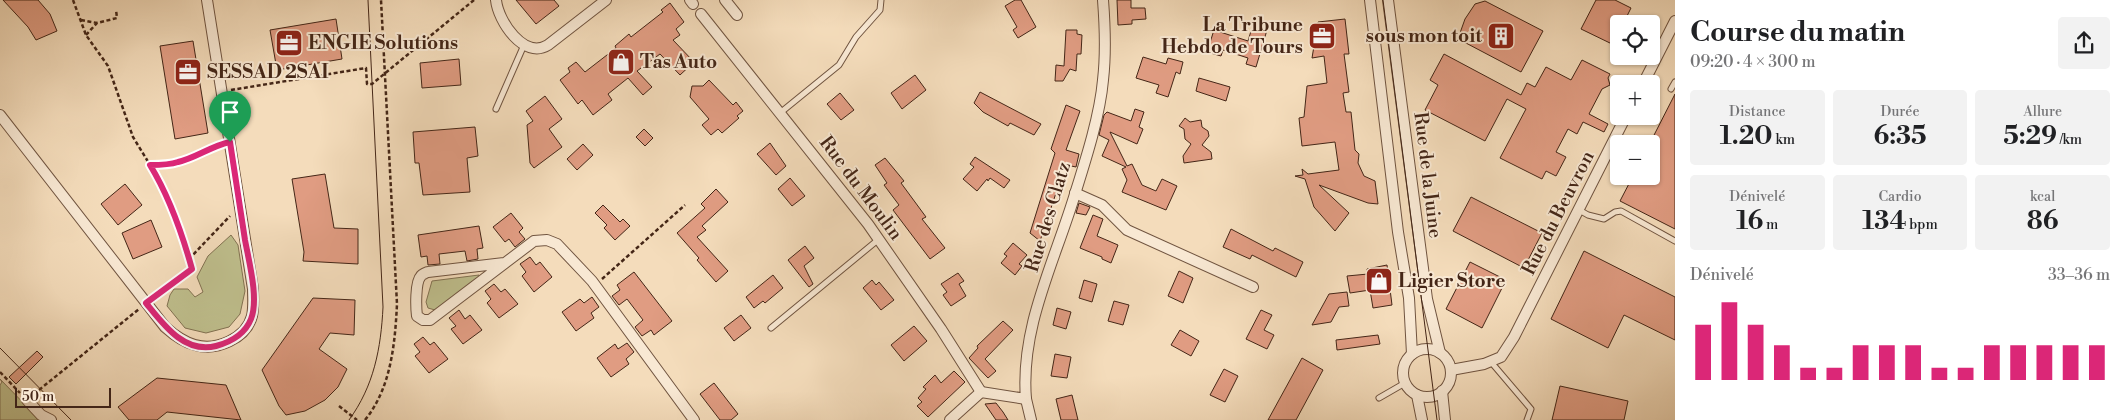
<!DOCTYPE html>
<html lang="fr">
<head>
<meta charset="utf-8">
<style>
	:root { --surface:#fff; --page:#f2f2f2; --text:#202124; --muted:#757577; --accent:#db2777 }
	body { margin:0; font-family:"Libre Bodoni",serif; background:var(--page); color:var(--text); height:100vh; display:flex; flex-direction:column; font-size:19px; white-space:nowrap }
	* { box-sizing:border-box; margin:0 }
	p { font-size:16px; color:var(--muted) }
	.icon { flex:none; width:28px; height:28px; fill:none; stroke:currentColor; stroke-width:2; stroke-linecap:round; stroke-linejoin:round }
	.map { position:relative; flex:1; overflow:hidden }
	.side { display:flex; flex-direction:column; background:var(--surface); width:450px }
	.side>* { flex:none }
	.buttons { position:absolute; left:1610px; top:15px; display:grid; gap:10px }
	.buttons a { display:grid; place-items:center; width:50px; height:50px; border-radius:5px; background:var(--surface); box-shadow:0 1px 4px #0004; font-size:25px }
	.scale { position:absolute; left:15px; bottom:12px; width:96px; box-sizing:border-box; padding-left:5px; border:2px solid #442617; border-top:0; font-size:14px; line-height:18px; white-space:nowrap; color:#442617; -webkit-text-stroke:4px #f8e8d3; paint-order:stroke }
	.pin { position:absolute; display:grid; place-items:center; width:42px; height:42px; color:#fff; margin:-51px -21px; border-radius:50% 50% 50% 0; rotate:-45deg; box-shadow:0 0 5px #0007 }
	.pin .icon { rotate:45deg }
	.round { display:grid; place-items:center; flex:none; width:52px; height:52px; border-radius:5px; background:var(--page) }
	.summary { display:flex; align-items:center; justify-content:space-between; height:85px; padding:0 15px }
	h1 { font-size:28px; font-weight:700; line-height:38px }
	.figures { display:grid; grid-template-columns:repeat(3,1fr); gap:8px; height:85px; padding:5px 15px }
	.figures div { display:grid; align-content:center; border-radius:5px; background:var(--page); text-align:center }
	.figures b { font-size:25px; font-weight:700 }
	.figures small { font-size:14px; font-weight:400 }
	.figures p { font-size:14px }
	.chart { height:140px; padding:10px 15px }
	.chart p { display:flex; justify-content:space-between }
	.chart svg { width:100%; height:90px; margin-top:5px; stroke:var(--accent); stroke-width:6 }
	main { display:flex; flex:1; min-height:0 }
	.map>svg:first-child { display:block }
	.green { fill:#bfbf8d; stroke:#827252 }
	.building { fill:#e09c82; stroke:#442617 }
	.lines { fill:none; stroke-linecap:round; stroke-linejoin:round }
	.lane-casing { stroke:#705440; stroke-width:7 }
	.street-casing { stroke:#705440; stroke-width:12 }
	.path { stroke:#442617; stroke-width:2.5; stroke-dasharray:4 2.5; stroke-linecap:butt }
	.lane { stroke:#f8e8d3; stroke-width:5 }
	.street { stroke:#f8e8d3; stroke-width:10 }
	.tram { stroke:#442617; stroke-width:1 }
	.route-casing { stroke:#fff; stroke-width:10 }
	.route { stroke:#db2777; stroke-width:6 }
	.labels { text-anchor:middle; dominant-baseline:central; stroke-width:4; stroke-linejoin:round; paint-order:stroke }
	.poi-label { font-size:19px; font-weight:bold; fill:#442617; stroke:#f8e8d3; text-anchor:start }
	.street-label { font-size:19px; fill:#442617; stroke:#f8e8d3 }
</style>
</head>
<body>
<main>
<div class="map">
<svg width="1675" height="420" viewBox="0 0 1675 420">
	<rect width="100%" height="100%" fill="#f4dcbb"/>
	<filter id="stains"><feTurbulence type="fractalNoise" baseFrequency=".004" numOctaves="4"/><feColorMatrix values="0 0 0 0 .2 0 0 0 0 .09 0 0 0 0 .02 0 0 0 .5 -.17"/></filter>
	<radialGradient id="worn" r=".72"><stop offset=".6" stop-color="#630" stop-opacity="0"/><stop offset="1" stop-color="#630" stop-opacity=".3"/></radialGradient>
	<!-- green -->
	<g class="green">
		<polygon points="231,235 238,245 245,291 240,314 229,327 206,333 185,328 167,306 170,295 174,289 188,289 195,297 203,292 197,277 208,256"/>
		<polygon points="479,275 479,277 435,310 428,308 426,302 432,281"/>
		<polygon points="0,379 40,420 0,420 0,385 2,382"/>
	</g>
	<!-- building -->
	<g class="building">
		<polygon points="3,0 38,0 50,14 57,31 36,40 28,27"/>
		<polygon points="516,0 554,0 559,6 536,24"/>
		<polygon points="1015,0 1021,0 1036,27 1018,38 1013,30 1017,27 1005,6"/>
		<polygon points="1117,0 1131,0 1131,8 1145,8 1146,19 1132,20 1132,24 1118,25"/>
		<polygon points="1596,0 1615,0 1631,8 1623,24 1619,24 1619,32 1612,44 1581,29"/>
		<polygon points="1485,1 1543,31 1521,72 1464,42 1460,33 1465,19 1475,4"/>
		<polygon points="670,3 684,22 676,29 680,35 673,40 694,62 680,75 660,54 637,71 652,87 643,95 628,78 608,94 612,100 593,115 582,100 578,104 560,80 570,72 568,68 576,62 585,72 616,48 615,46 629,34 631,37 663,12 661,10"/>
		<polygon points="336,19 342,59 277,70 270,30"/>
		<polygon points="1345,19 1349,54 1344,54 1349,92 1343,93 1346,112 1351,112 1355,150 1359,154 1358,163 1364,176 1375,181 1378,204 1368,203 1319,185 1349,213 1335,231 1314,207 1305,179 1295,176 1303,175 1302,169 1308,174 1339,170 1335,142 1302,146 1299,118 1304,117 1307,86 1327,83 1324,56 1312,58 1318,22"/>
		<polygon points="1257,27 1267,30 1256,67 1246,64 1248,58 1223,50 1221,56 1207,52 1214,30 1248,41 1251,31 1255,32"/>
		<polygon points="1066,30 1077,30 1077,34 1082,35 1081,54 1077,54 1076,71 1070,69 1063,81 1055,81 1056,65 1064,66"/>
		<polygon points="193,41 208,133 175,139 160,46"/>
		<polygon points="1444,54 1521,95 1527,83 1535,87 1546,67 1571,80 1582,60 1610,74 1608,78 1610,85 1602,89 1589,114 1608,124 1604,132 1583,122 1577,134 1568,129 1556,152 1566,157 1556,176 1546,171 1542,179 1500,158 1526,109 1507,99 1485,141 1425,110 1438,85 1430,80"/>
		<polygon points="1143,57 1166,64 1168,58 1183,62 1180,74 1176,72 1168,97 1156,93 1159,85 1136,78"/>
		<polygon points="459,59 461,85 422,88 420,63"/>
		<polygon points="915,75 926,90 902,109 891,93"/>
		<polygon points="1199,78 1230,87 1226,101 1196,91"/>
		<polygon points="709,80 733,105 736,102 743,111 737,116 739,118 722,133 718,129 711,135 702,125 709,119 690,97 692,86 703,86"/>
		<polygon points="980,92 1041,124 1034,135 1010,123 1008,126 983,112 974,103"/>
		<polygon points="840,93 854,110 841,120 827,104"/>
		<polygon points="1675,94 1675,229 1620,201 1633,176 1651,176 1651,141"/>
		<polygon points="545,96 562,119 549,129 562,147 534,168 530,163 527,125 533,121 526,111"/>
		<polygon points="1066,105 1080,111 1066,150 1079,154 1076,167 1062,164 1056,183 1059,184 1040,241 1030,233 1055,153 1051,149"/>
		<polygon points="1135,109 1144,112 1139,127 1143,129 1137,144 1110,132 1127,166 1132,164 1142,185 1156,191 1162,179 1177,186 1166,210 1122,192 1127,180 1122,169 1126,167 1102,156 1109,140 1099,135 1104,115 1107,112 1131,121"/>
		<polygon points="1185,118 1190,122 1201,120 1202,127 1208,131 1209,136 1202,145 1211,152 1212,159 1184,163 1183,156 1191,144 1185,139 1184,129 1179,126"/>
		<polygon points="475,127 478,156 467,158 470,192 423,195 419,163 415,163 413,132"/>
		<polygon points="644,129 653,138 645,146 636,137"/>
		<polygon points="770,143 786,166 776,175 757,154"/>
		<polygon points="583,144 593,155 577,170 567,159"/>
		<polygon points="975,157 1010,180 1004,188 990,178 988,181 987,179 977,191 963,179 974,167 970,164"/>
		<polygon points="885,158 904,181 901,183 926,217 922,219 945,248 930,259 893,210 899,205 884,185 887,183 875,165"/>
		<polygon points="325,174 334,228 358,229 358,264 303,261 304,252 292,179"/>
		<polygon points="790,178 805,196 792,206 778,189"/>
		<polygon points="125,184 142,205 118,225 101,204"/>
		<polygon points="716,189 728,202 702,226 706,230 697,237 728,271 716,282 697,260 699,258 677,233 705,208 701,204"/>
		<polygon points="1471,197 1542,233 1524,268 1453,231"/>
		<polygon points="1079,203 1090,207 1086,215 1076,213"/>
		<polygon points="603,205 620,222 623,219 630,226 615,240 604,228 607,225 595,213"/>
		<polygon points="511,213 523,228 519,232 525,239 515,247 509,239 505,242 493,227"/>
		<polygon points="1093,215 1103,219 1097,236 1118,245 1111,263 1102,259 1102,257 1080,248"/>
		<polygon points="151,220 162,247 133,259 122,233"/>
		<polygon points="479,226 483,248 477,249 478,259 467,261 465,251 439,254 440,264 428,265 427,256 421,257 418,235"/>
		<polygon points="1231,229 1273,251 1275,248 1303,262 1296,277 1252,255 1250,259 1223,247"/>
		<polygon points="1013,243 1027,255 1019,264 1022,266 1015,275 1001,263 1007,256 1004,254"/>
		<polygon points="805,246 814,258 804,266 813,284 809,287 788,260"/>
		<polygon points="1584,251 1675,297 1675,340 1624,315 1608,348 1551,319"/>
		<polygon points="530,257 536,265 540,262 552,277 534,292 522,276 526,272 520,264"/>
		<polygon points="1470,262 1506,280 1482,328 1446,309"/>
		<polygon points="1387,265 1392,305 1373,308 1370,290 1350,293 1347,276 1368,274 1367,269"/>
		<polygon points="1179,271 1193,278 1183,303 1168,296"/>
		<polygon points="634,272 672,321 654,335 651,330 642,336 635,327 643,320 627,299 619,305 612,296 620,290 617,285"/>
		<polygon points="958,273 964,281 959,284 966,296 951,306 943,295 947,292 941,284"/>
		<polygon points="773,275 783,288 765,303 763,301 754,308 746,297"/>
		<polygon points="872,280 876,285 879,282 894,300 881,310 863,288"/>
		<polygon points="1084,280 1097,284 1092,302 1079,298"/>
		<polygon points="494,284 501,292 505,289 518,304 499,318 487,303 491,299 485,291"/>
		<polygon points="1347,292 1349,306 1339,307 1331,322 1312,325 1329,294"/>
		<polygon points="592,297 599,307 591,313 594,318 576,331 562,312 580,299 584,303"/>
		<polygon points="313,298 355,300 354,335 330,333 319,349 347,369 338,387 325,400 305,411 286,415 279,406 262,370"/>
		<polygon points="1114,301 1129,305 1123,325 1108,321"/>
		<polygon points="1057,308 1071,312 1066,329 1053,325"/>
		<polygon points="459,310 465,319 470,315 482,330 463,344 451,329 456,326 449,318"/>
		<polygon points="1261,310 1272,315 1264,330 1274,335 1267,349 1246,339"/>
		<polygon points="741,315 751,328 734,341 724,328"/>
		<polygon points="1003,321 1013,330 985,359 996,371 988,378 969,358 978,348 977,346"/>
		<polygon points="914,326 927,341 904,361 891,345"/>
		<polygon points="1180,330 1199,341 1191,356 1171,345"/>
		<polygon points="1378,335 1380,344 1337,350 1336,340"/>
		<polygon points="423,337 430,345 434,342 448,359 429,373 415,356 420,352 414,344"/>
		<polygon points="627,343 634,352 626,359 629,364 611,377 597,358 615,344 618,349"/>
		<polygon points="37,351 43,357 16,384 9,377"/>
		<polygon points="1055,354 1071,357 1067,378 1051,376"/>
		<polygon points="1302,358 1323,370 1296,420 1268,420"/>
		<polygon points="1224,369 1238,376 1225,402 1210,395"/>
		<polygon points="954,371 965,382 928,417 917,406 922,402 918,398 926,389 923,387 935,375 941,383"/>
		<polygon points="157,378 226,385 241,420 167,412 157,420 129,420 118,407"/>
		<polygon points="714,383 738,414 731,420 720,420 700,394"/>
		<polygon points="1560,386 1628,401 1624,420 1552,420"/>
		<polygon points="1072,395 1078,420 1061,420 1056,399"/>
		<polygon points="996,403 1003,412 1008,420 996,420 985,404"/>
	</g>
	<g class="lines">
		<!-- lane casing -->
		<g class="lane-casing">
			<g id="lane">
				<polyline points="1671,89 1675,82"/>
				<polyline points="496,109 524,45"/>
				<polyline points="780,113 839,65 856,37 880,10 881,0"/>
				<polyline points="1579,210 1588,215 1604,219 1615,212 1621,211 1675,241"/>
				<polyline points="771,328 879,239"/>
				<polyline points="1491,362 1531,409 1527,420"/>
				<polyline points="1379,398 1405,383"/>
			</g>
		</g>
		<!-- street casing -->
		<g class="street-casing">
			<g id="street">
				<path d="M496 0C498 21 524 60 548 45L606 0"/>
				<polyline points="690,0 693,4"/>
				<polyline points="725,0 737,15"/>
				<polyline points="1370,0 1398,232 1409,298 1412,354"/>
				<polyline points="1388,0 1427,299 1440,353"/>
				<polyline points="701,14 868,224 941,329 981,392"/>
				<polyline points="1643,84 1675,21"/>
				<path d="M0 115 165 327C174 335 183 342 195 345 216 351 246 339 252 316 254 307 253 298 253 289L207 0"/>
				<polyline points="1075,193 1102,205 1127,230 1253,287"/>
				<path d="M504 263 428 272C427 272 421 275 421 276 415 282 416 308 417 316L423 320H430L534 241 547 240 557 244 592 281 694 420"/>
				<circle cx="1427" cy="373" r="24"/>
				<polyline points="1451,370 1484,364 1501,357 1514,337 1626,116"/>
				<polyline points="1442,391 1445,420"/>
				<path d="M981 392 1026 399C1020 327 1055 261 1075 194 1086 159 1100 115 1103 80 1106 54 1105 26 1103 0"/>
				<polyline points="1417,395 1422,420"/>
				<polyline points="1026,399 1031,420"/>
				<polyline points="27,400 41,415 51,420"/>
				<polyline points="950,420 981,392"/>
			</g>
		</g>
		<!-- path -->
		<g class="path">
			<polyline points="73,0 86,35 108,66 133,137 158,178 192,269 155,296"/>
			<polyline points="81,20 97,23"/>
			<polyline points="86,35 97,23 117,18 116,10"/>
			<polyline points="231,90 366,68 367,84 372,84 474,0"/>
			<polyline points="151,165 178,162 218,145"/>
			<polyline points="189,259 230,216"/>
			<polyline points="602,279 685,205"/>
			<polyline points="0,372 20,393"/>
			<polyline points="34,394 139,309"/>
			<polyline points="339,406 357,420"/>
			<path d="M365 420C391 388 395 344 397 304L381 0"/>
		</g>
		<!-- lane -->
		<use href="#lane" class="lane"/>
		<!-- street -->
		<use href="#street" class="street"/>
		<!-- tram -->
		<g class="tram">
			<polyline points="1383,0 1437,420"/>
			<polyline points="0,348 71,420"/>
			<path d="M349 420C374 386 381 348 383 307L368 0"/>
		</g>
	</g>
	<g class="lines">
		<!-- route casing -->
		<g class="route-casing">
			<path id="route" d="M230 142C235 174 240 207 245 240 249 262 259 299 251 319 245 334 231 342 216 346 184 354 163 324 146 303L192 269C182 233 169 196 150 165 159 165 169 165 178 162 196 158 211 146 230 142Z"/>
		</g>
		<!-- route -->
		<use href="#route" class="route"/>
	</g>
	<!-- icons -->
	<defs>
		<g id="office-square" transform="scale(1.4375)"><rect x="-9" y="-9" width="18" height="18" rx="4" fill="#8f2418" stroke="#f8e8d3"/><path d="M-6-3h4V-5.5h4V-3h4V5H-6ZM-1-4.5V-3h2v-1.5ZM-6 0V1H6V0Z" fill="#fff"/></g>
		<g id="building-square" transform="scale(1.4375)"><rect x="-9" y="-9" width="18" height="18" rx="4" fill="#8f2418" stroke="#f8e8d3"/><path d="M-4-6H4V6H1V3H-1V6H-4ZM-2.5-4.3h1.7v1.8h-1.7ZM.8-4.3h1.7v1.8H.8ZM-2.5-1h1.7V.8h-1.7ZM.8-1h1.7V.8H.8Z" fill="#fff"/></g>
		<g id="shop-square" transform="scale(1.4375)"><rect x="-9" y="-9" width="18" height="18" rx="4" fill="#8f2418" stroke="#f8e8d3"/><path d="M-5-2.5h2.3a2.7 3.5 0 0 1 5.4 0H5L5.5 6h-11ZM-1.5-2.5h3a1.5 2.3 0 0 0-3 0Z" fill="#fff"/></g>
	</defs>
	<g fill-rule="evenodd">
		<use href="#office-square" x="1322" y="36"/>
		<use href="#building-square" x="1501" y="36"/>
		<use href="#office-square" x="289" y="43"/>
		<use href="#shop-square" x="621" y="62"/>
		<use href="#office-square" x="188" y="72"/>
		<use href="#shop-square" x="1379" y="281"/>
	</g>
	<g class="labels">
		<!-- poi labels -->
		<g class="poi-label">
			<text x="1303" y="25" text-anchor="end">La Tribune<tspan x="1303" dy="22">Hebdo de Tours</tspan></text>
			<text x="1482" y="36" text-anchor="end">sous mon toit</text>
			<text x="308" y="43">ENGIE Solutions</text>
			<text x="640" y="62">Tas Auto</text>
			<text x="207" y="72">SESSAD 2SAI</text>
			<text x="1398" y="281">Ligier Store</text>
		</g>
		<!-- street labels -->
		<g class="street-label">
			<text transform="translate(1428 175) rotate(83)">Rue de la Juine</text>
			<text transform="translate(861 188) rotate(53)">Rue du Moulin</text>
			<text transform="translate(1558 213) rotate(-63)">Rue du Beuvron</text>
			<text transform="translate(1048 217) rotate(-73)">Rue des Clatz</text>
		</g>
	</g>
	<rect width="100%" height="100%" filter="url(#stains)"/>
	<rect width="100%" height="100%" fill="url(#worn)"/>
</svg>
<div class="buttons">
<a><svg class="icon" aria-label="locate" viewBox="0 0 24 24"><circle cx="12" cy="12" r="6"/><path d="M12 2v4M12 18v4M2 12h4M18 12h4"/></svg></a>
<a>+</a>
<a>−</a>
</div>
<div class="scale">50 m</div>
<div class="pin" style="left:230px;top:142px;background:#1e9e55"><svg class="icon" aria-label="arrive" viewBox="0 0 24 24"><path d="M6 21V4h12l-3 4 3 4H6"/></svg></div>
</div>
<section class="side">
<div class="summary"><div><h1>Course du matin</h1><p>09:20 · 4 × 300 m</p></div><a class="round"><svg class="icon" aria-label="share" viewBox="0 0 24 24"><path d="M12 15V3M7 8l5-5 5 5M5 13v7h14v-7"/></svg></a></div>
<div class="figures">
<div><p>Distance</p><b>1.20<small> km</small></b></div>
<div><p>Durée</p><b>6:35</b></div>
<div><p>Allure</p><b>5:29<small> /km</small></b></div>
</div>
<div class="figures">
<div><p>Dénivelé</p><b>16<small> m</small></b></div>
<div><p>Cardio</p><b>134<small> bpm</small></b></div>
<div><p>kcal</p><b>86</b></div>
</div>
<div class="chart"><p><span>Dénivelé</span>33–36 m</p>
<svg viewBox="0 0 160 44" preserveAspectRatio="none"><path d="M5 44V17M15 44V6M25 44V17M35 44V27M45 44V38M55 44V38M65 44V27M75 44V27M85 44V27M95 44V38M105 44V38M115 44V27M125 44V27M135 44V27M145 44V27M155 44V27"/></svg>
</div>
</section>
</main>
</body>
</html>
